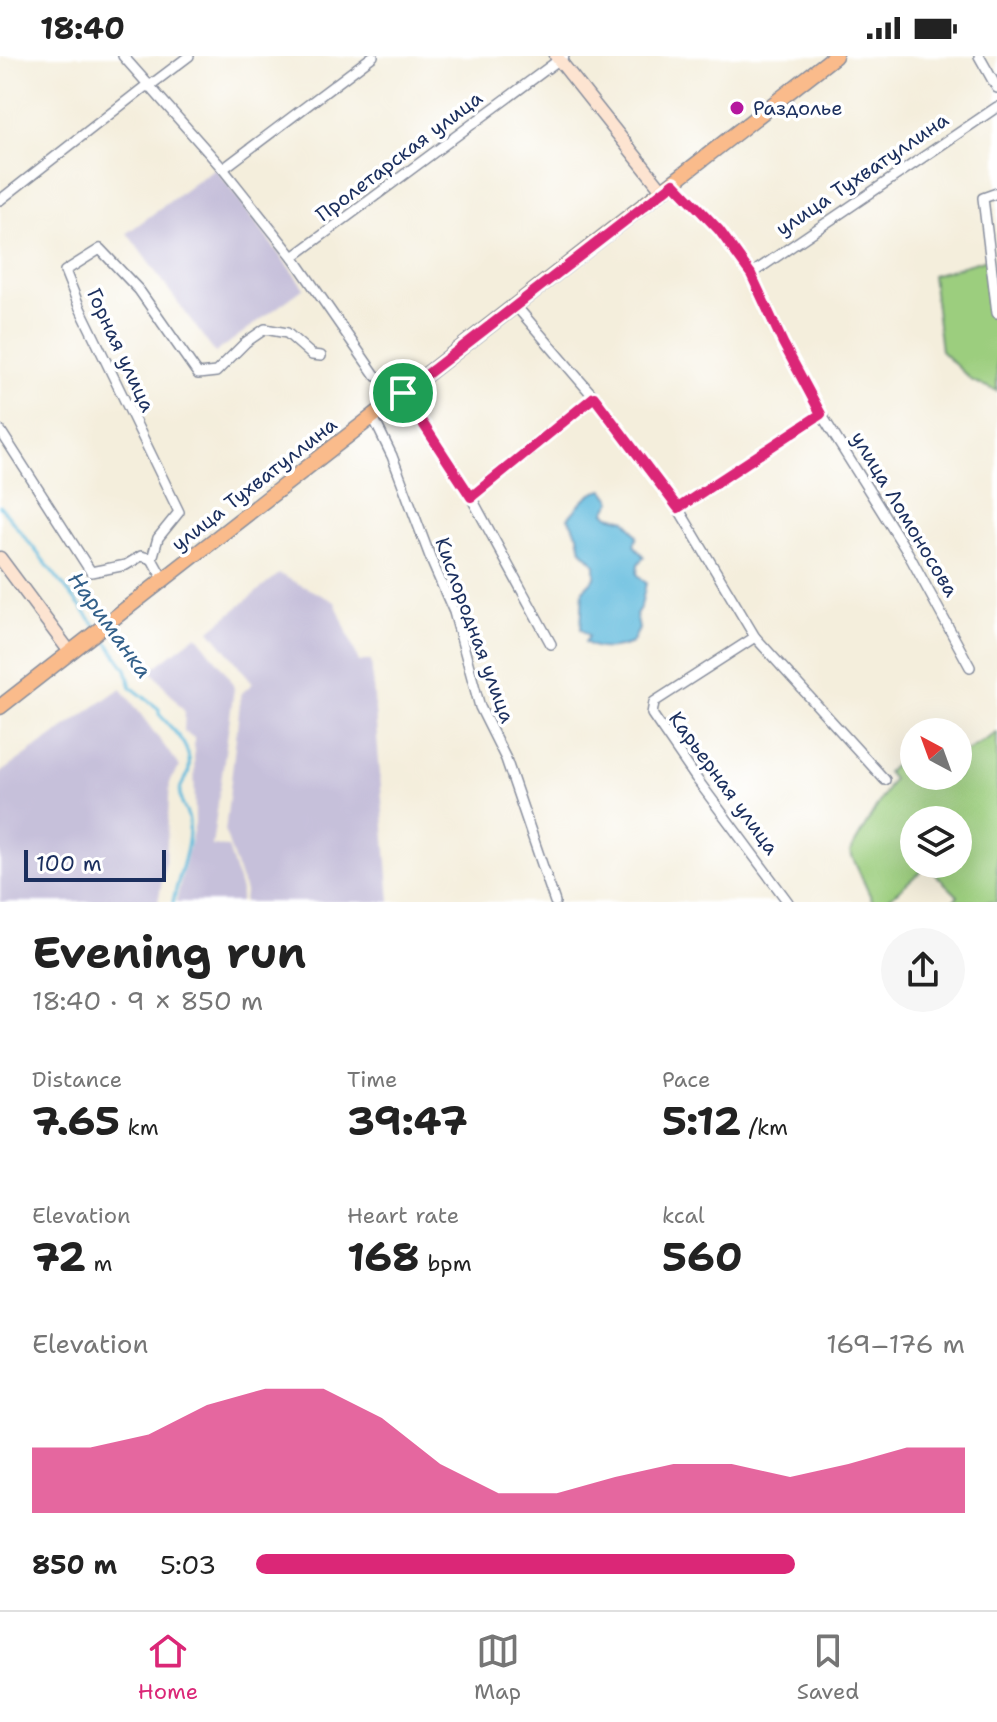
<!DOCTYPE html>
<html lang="en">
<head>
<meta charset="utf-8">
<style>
	:root { --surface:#fff; --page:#f6f6f6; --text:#222; --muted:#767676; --line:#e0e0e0; --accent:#db2777 }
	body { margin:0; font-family:"Shantell Sans",sans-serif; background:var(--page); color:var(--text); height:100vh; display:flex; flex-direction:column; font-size:30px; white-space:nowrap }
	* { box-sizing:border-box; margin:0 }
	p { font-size:26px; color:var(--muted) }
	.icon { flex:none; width:44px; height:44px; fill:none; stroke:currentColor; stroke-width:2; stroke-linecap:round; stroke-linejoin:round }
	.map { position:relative; height:846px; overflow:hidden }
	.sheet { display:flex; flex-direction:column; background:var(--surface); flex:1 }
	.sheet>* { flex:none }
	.needle { width:52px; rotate:319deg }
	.fabs { position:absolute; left:900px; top:662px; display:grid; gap:16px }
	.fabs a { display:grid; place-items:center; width:72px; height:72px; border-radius:50%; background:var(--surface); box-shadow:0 8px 32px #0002; font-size:40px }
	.scale { position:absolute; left:24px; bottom:20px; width:142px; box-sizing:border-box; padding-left:8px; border:4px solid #1b2f5e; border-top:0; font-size:22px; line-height:28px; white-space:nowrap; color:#1b2f5e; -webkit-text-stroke:6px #fff; paint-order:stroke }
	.pin { position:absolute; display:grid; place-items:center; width:68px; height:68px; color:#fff; margin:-34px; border:4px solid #fff; border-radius:50%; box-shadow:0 2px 8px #0007 }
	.round { display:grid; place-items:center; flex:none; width:84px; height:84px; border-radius:42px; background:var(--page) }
	.head { display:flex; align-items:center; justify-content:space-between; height:136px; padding:0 32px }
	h1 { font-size:44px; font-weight:700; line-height:60px }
	.figures { display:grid; grid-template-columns:repeat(3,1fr); gap:12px; height:136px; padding:8px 32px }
	.figures div { display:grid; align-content:center }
	.figures b { font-size:40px; font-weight:700 }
	.figures small { font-size:22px; font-weight:400 }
	.figures p { font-size:22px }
	.chart { height:224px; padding:16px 32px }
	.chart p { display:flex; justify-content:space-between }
	.chart svg { width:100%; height:144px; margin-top:8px; fill:var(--accent); opacity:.7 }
	ul { padding:0 32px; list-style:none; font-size:26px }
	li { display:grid; grid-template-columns:128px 96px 1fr; align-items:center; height:60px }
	li i { height:20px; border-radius:10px; background:var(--accent) }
	.status { display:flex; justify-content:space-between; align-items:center; height:56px; padding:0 40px; background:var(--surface); direction:ltr }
	.status svg { height:22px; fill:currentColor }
	.dock { display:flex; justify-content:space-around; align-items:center; height:112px; border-top:2px solid var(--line); background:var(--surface); font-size:22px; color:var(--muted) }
	.dock a { display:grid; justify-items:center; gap:4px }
	.dock .active { color:var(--accent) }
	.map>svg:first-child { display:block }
	.industrial { fill:#c6c0da }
	.green { fill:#9cce7e; stroke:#5c7e6e; stroke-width:2; fill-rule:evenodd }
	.water { fill:#5fbadd; stroke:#3d749e; stroke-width:2 }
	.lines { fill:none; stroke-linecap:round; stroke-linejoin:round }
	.stream { stroke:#5fbadd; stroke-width:3 }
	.street-casing { stroke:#888e9d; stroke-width:12 }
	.secondary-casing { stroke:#888e9d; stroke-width:15 }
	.primary-casing { stroke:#888e9d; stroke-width:17 }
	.street { stroke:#fff; stroke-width:9 }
	.secondary { stroke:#fde4d1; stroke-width:12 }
	.primary { stroke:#fabb8b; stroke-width:14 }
	.route-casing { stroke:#fff; stroke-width:16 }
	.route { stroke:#db2777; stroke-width:10 }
	.poi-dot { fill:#b5179e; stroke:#fff; stroke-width:3 }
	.labels { text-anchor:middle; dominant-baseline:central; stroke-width:7; stroke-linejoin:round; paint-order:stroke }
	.poi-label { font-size:20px; fill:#1b2f5e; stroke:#fff; text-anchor:start }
	.street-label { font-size:20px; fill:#1b2f5e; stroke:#fff }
	.water-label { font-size:22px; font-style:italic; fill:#33608a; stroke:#fff }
</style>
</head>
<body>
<div class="status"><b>18:40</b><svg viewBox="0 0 49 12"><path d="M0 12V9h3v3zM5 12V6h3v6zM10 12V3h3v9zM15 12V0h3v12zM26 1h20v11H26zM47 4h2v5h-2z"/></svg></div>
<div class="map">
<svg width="997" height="846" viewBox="0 0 997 846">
	<rect width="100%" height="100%" fill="#fff"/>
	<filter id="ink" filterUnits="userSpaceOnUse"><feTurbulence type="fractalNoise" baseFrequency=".0125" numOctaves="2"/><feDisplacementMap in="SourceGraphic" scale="16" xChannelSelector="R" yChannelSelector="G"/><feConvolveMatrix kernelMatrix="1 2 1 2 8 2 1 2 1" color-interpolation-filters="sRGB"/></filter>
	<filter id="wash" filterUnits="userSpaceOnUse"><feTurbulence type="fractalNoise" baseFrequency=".006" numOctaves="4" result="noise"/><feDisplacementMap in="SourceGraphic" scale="32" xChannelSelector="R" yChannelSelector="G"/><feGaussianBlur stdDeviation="1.8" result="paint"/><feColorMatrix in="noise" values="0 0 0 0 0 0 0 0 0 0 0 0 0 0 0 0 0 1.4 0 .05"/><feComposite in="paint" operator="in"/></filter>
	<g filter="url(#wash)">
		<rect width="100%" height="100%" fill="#f4eedc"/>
		<!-- industrial -->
		<g class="industrial">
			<polygon points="215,112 304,232 215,297 127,177"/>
			<polygon points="279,518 335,546 359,606 371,604 390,846 244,846 245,836 225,776 241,638 253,627 210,574"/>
			<polygon points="197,579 230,622 234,632 212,790 228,791 241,835 240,846 176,846 195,767 194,682 184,675 185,656 151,614"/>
			<polygon points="121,632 180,711 170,724 166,803 158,846 0,846 0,717"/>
		</g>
		<!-- green -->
		<g class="green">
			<polygon points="990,202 997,267 997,335 972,325 941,295 932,219"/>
			<path d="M997 677V846H952L958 840 927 810 885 846H873L850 796 893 723 887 716 914 690V720H958V700ZM914 764H958V808H914Z"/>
		</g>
		<!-- water -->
		<path class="water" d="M604 434 612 445 605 456 609 460 626 464 637 480 634 489 644 501 638 508 637 518 646 527 641 550 636 558 639 573 632 587C617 593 598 596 585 586L589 580 581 573 583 534 595 522V508L581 494 578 479 568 462C579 450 587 436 604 434Z"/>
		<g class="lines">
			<!-- stream -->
			<g class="stream">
				<polyline points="0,450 95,569"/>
				<path d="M102 579 126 613 131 631 159 653V658C174 675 195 693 188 718 186 724 180 729 180 735 178 746 188 755 189 765 191 791 178 821 173 846"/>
			</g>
		</g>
	</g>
	<g filter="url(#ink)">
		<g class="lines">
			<!-- street casing -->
			<g class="street-casing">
				<g id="street">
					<polyline points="123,0 223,113 293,201 375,319 403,337 471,441 551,588"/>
					<polyline points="979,0 997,32"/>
					<polyline points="148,31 189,0"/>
					<polyline points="223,113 373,0"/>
					<polyline points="674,127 719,174 751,218 783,287 821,358 908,497 970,611"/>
					<polyline points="997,137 983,142 997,257"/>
					<polyline points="0,144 147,29"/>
					<polyline points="293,201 564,0"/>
					<polyline points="751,218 997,51"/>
					<polyline points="516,250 594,341 678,452 755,581 885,724"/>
					<polyline points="373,361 392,400 432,506 454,556 480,651 506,703 555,846"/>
					<polyline points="0,374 91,516 126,509 141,500 152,503"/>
					<polyline points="471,441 594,341"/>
					<polyline points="678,452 821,358"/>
					<polyline points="163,523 152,503 158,482 179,456 79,250 65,215 100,193 139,234 198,318 216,316 246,286 265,273 287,277 312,299 321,300"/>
					<polyline points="755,581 654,646 652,658 696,722 788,846"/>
				</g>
			</g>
			<!-- secondary casing -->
			<g class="secondary-casing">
				<g id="secondary">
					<polyline points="556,0 663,135"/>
					<polyline points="0,502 70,596"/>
				</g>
			</g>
			<!-- primary casing -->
			<g class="primary-casing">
				<polyline id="primary" points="0,651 835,0"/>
			</g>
			<!-- street -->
			<use href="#street" class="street"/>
			<!-- secondary -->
			<use href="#secondary" class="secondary"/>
			<!-- primary -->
			<use href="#primary" class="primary"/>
		</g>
	</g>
	<g class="lines" filter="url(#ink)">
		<!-- route casing -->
		<g class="route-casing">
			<polygon id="route" points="674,127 719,174 751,218 783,287 821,358 678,452 594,341 471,441 403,337"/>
		</g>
		<!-- route -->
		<use href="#route" class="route"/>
	</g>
	<!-- markers -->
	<circle class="poi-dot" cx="737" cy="52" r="8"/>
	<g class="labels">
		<!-- poi labels -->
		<g class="poi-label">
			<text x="753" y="52">Раздолье</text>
		</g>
		<!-- street labels -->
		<g class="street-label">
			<text transform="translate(399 100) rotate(-37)">Пролетарская улица</text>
			<text transform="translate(862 118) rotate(-34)">улица Тухватуллина</text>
			<text transform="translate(121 294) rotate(65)">Горная улица</text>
			<text transform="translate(254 428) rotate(-38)">улица Тухватуллина</text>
			<text transform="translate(905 458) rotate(59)">улица Ломоносова</text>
			<text transform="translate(475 574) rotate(70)">Кислородная улица</text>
			<text transform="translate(724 727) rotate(54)">Карьерная улица</text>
		</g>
		<!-- water labels -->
		<g class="water-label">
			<text transform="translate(110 569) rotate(54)">Нариманка</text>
		</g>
	</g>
</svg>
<div class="fabs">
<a><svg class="needle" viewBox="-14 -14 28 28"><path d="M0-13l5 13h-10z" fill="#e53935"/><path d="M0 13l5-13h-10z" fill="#767676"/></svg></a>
<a><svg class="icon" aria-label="layers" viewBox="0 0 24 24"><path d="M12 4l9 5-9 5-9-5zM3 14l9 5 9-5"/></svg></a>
</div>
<div class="scale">100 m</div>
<div class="pin" style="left:403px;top:337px;background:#1e9e55"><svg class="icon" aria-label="arrive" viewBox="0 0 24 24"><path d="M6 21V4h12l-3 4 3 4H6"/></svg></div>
</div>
<section class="sheet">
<div class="head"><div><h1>Evening run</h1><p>18:40 · 9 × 850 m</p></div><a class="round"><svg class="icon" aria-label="share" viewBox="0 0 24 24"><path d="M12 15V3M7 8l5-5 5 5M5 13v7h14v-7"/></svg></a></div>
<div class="figures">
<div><p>Distance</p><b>7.65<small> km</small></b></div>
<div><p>Time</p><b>39:47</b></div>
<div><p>Pace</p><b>5:12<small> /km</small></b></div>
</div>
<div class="figures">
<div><p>Elevation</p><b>72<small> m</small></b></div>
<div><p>Heart rate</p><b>168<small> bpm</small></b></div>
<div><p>kcal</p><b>560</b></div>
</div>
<div class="chart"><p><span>Elevation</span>169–176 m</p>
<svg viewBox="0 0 160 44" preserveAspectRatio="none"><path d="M0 44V24L10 24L20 20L30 11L40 6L50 6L60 15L70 29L80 38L90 38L100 33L110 29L120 29L130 33L140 29L150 24L160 24V44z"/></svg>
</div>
<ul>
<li><b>850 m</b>5:03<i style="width:76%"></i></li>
</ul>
</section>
<nav class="dock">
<a class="active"><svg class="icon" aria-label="home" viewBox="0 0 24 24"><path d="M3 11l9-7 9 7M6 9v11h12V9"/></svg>Home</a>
<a><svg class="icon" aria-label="map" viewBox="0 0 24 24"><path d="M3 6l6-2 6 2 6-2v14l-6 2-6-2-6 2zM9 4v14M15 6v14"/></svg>Map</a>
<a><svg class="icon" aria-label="saved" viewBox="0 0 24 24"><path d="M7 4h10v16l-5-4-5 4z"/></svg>Saved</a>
</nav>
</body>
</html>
